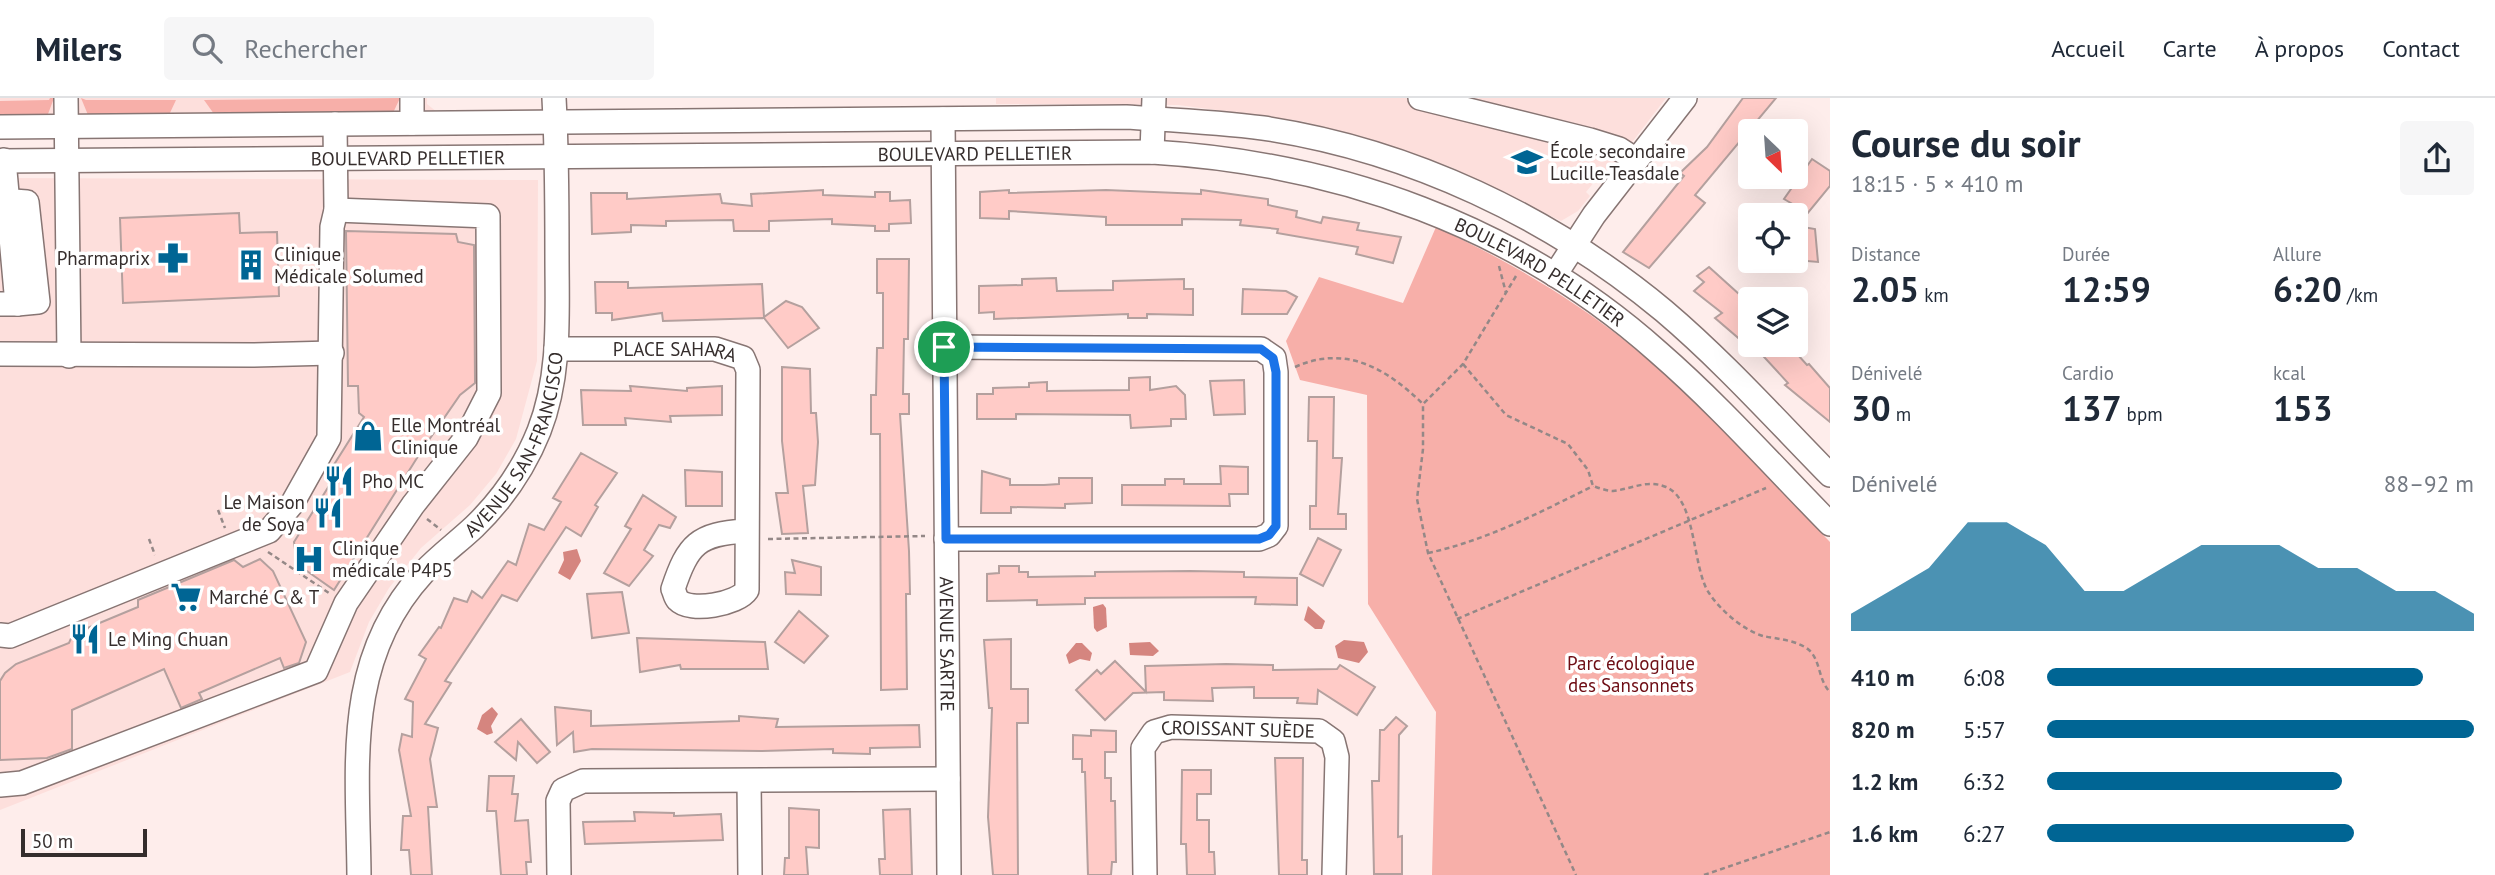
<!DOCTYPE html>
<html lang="fr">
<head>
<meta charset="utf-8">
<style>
	:root { --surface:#fff; --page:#f6f6f7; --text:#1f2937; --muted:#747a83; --line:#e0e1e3; --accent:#006594 }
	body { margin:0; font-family:"PT Sans",sans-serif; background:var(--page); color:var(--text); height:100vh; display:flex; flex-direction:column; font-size:26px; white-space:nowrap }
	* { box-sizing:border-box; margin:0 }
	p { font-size:23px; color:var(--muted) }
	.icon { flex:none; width:38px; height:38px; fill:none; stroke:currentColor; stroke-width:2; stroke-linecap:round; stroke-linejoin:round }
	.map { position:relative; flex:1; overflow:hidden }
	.sheet { display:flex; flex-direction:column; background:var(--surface); width:665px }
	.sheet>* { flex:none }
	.needle { width:46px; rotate:155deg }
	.fabs { position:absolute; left:1738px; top:21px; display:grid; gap:14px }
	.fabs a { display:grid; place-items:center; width:70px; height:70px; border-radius:7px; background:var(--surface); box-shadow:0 7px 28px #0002; font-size:35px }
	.scale { position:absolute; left:21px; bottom:18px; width:126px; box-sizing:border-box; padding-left:7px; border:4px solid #352d2c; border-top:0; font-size:19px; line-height:24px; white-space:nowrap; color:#352d2c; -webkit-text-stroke:5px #fff; paint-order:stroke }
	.pin { position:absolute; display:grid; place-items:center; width:60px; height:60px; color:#fff; margin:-30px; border:4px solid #fff; border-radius:50%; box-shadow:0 2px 7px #0007 }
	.round { display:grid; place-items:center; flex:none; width:74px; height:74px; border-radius:7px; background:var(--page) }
	.head { display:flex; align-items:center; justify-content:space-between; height:119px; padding:0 21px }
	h1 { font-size:38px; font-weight:800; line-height:52px }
	.metrics { display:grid; grid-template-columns:repeat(3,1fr); gap:10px; height:119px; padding:7px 21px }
	.metrics div { display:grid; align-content:center }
	.metrics b { font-size:35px; font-weight:800 }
	.metrics small { font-size:19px; font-weight:400 }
	.metrics p { font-size:19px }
	.chart { height:196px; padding:14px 21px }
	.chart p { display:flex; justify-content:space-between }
	.chart svg { width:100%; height:126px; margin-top:7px; fill:var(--accent); opacity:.7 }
	ul { padding:0 21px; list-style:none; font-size:23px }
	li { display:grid; grid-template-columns:112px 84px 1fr; align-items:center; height:52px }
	li i { height:18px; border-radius:9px; background:var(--accent) }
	header { display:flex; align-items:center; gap:42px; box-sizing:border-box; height:98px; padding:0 35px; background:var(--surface); border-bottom:2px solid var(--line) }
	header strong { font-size:33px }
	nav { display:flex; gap:38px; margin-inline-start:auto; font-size:24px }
	.search { width:490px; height:63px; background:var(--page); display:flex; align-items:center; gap:18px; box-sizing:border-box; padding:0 24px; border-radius:7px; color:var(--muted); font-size:26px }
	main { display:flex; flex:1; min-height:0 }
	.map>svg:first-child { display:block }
	.built { fill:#fddfdc }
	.green { fill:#f7afa9 }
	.water { fill:#d5857f }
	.building { fill:#ffcbc7; stroke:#b4a09e; stroke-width:2 }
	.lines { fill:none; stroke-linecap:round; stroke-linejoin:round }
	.minor-casing { stroke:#877573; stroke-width:26 }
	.path { stroke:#948887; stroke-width:2.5; stroke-dasharray:5 3.5; stroke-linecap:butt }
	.minor { stroke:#fff; stroke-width:23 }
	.route-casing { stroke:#fff; stroke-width:14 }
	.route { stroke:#1a73e8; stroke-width:9 }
	.labels { text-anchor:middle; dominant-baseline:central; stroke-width:7; stroke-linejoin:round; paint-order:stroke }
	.poi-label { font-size:19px; fill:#352d2c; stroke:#fff; text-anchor:start }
	.street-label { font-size:19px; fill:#352d2c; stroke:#fff }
	.park-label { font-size:19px; fill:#6e0d14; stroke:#fff }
</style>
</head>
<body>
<header>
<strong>Milers</strong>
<div class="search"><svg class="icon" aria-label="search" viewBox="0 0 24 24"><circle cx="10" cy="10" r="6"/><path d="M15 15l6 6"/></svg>Rechercher</div>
<nav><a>Accueil</a><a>Carte</a><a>À propos</a><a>Contact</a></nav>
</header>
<main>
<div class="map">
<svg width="1830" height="777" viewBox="0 0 1830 777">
	<rect width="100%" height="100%" fill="#feedeb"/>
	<!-- built -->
	<g class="built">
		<polygon points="0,0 427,0 427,6 437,14 0,18"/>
		<polygon points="996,0 1666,0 1600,86 1595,83 1586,94 1590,98 1578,113 1561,123 1451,69 1364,39 1301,23 1178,7 996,6"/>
		<polygon points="0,80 538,82 537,263 516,341 496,376 470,407 421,450 389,490 369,524 350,574 0,712"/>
	</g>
	<!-- green -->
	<g class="green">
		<polygon points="50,0 54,0 48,16 0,18 0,3 49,2"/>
		<polygon points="81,0 86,2 176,2 169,17 88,17"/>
		<polygon points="400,0 393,15 214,16 204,2"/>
		<path d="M1436 129C1504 161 1569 198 1628 245 1701 304 1764 377 1830 444V777H1432L1436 614 1368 506 1367 297 1300 282 1286 243 1319 179 1403 205Z"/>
	</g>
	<!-- water -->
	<g class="water">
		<polygon points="577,451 581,463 570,482 558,475 564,462 563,454"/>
		<polygon points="1103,506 1106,510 1107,529 1097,534 1094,530 1093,509"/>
		<polygon points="1308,508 1325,523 1322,531 1315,531 1304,522"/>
		<polygon points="1344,542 1364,544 1368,554 1359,565 1338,560 1335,548"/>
		<polygon points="1150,544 1159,553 1153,558 1130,557 1129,545"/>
		<polygon points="1076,545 1082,545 1092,555 1090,563 1080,561 1069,566 1066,557"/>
		<polygon points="492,609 498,616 491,628 493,635 487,637 477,631 482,617"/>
	</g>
	<!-- building -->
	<g class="building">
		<polygon points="1743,0 1776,0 1695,97 1705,105 1649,170 1623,154 1684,78 1680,75 1707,49"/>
		<polygon points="1812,61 1830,73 1830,88 1797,128 1815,131 1818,164 1796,162 1796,108 1784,101"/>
		<polygon points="823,92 823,97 875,99 875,94 890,94 890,103 910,102 911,125 889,126 889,133 875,133 875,128 832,126 832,121 769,123 769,133 734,133 733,122 666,123 666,128 631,127 631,134 592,136 591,95 627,95 627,101 720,96 722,105 752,108 751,96"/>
		<polygon points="1009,92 1009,95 1106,92 1201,96 1201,92 1268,101 1268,107 1297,113 1296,119 1321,125 1323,119 1359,125 1357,132 1401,139 1393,165 1356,156 1358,149 1277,135 1278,131 1240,127 1241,122 1182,121 1182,127 1106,127 1106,119 1009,113 1009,121 980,120 980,94"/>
		<polygon points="239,115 240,135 277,134 279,198 123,205 120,120"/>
		<polygon points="346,133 456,136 458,144 474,147 475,285 460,297 422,352 334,492 297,466 294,444 332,383 330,373 364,319 359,315 358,288 348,288"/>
		<polygon points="877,161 909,161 908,241 904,241 903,296 909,296 909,316 900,316 909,453 910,496 906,496 907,591 881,592 880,336 871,336 871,297 876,297 877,250 883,250 883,195 877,195"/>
		<polygon points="1709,169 1750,206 1750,250 1715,220 1722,215 1694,193 1704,184 1697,178"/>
		<polygon points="1056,180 1057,193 1113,192 1113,183 1184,181 1184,191 1193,191 1193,217 1147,216 1147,220 1128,220 1128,216 994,221 994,214 979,215 979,188 1022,187 1022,181"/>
		<polygon points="595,184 628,184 628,190 762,186 764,219 786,203 802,209 819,230 788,250 764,220 663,223 662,215 612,222 612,215 596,215"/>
		<polygon points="1243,191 1286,193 1297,199 1287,216 1242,216"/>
		<polygon points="1753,247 1789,247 1807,267 1809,266 1830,290 1830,324 1785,287 1788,285"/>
		<polygon points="782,269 810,271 811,315 816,315 818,344 815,387 803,388 808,435 782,436 776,395 788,395 782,343"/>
		<polygon points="1150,279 1150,292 1176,288 1185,297 1186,321 1171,321 1171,328 1131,330 1130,317 1016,316 1016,321 977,321 977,296 993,296 993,290 1029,289 1029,285 1047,284 1047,293 1129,292 1129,280"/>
		<polygon points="1244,282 1245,316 1214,317 1210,283"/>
		<polygon points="630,288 687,293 687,290 722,288 722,317 670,318 671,324 625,320 626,327 583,327 581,292 631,293"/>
		<polygon points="1309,299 1334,299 1333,360 1342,360 1338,416 1346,416 1346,431 1310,431 1310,408 1316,408 1317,343 1308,343"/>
		<polygon points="581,355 617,375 595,407 598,409 581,438 566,429 517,503 502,497 445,583 451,585 425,626 438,630 430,661 437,709 428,709 432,777 411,777 409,752 401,752 403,718 411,718 399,652 402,636 412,639 413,604 405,601 426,561 419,557 439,529 441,530 454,500 467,504 472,493 482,500 508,463 516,467 529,426 544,432 561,404 553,400"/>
		<polygon points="1220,368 1248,369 1248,396 1229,396 1230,408 1122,407 1122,387 1165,387 1165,381 1184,381 1184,386 1221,386"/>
		<polygon points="685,372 722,374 722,408 686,408"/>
		<polygon points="982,373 1010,381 1010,387 1044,387 1059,386 1059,380 1092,380 1092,405 1065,406 1065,410 1011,409 1011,415 981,415"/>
		<polygon points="643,397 676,419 670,430 659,427 644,452 653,458 629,488 604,475 631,431 625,428"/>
		<polygon points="1318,440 1341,452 1323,488 1300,476"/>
		<polygon points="260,461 273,473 306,544 299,565 284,570 280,560 199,595 202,601 181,610 164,571 72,612 72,651 47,660 0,662 0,583 5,575 16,566 69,545 73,536 138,509 138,502 234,462 243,469"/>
		<polygon points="792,462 821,469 821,497 786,496 785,474 795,475"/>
		<polygon points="999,468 1019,468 1019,474 1028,474 1028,479 1095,478 1095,474 1190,473 1244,474 1244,479 1297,480 1297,507 1255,506 1256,499 1085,500 1085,506 1037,507 1037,502 987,503 987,476 999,475"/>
		<polygon points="622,494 629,535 592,540 587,496"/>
		<polygon points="799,513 828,538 804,565 775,544"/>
		<polygon points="637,540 765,544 768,571 681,571 680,567 640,574"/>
		<polygon points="1011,541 1011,591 1028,591 1028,625 1017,625 1018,777 993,777 988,719 992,610 989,610 984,542"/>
		<polygon points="1115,563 1146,594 1145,568 1226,566 1273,567 1273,572 1337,571 1340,567 1375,589 1357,617 1318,592 1317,606 1297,605 1298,600 1254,600 1254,589 1212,590 1213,603 1164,602 1164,594 1133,595 1105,622 1076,592 1097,572 1101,576"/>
		<polygon points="555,609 591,613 591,628 739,623 739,618 778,621 776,629 919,627 920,649 870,650 870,656 833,655 833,651 761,653 592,651 574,654 573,634 557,647"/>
		<polygon points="1396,619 1407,628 1399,637 1398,739 1402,738 1402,776 1374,776 1372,683 1379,683 1380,632 1384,632"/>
		<polygon points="521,621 550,654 537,665 518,644 516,662 495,644"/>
		<polygon points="1091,632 1116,633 1116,654 1105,654 1105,680 1111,680 1111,703 1115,703 1116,764 1112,764 1111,777 1088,777 1085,674 1082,674 1082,661 1073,661 1073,637 1091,638"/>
		<polygon points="1275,660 1303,660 1302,762 1307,762 1307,777 1279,777"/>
		<polygon points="1182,672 1211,672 1211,696 1197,696 1197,722 1209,722 1209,754 1214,754 1215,777 1187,777 1186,746 1181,746"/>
		<polygon points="489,678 514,678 512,696 518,696 515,723 528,722 531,764 526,764 527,777 501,777 496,713 487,713"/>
		<polygon points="789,710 819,712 819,750 806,749 808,777 784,777 785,760 789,760"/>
		<polygon points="910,711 912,777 880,777 879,761 885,761 883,712"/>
		<polygon points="634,714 674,715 674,718 721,716 723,742 585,746 583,724 635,723"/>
	</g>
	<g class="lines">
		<!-- minor casing -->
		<g class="minor-casing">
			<g id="minor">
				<polyline points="66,0 69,258"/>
				<polyline points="1420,0 1590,42 1619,51 1636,62"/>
				<path id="s1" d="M943 21 949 777"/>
				<polyline points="412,25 412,0"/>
				<path d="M0 29 1126 19C1172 22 1218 24 1263 30 1410 52 1551 119 1664 213 1723 263 1776 322 1830 377"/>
				<polyline points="1152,54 1154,0"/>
				<path id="s2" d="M0 63 1152 54C1338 65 1517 128 1658 254 1719 307 1773 368 1830 426"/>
				<polyline points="0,102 27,104 38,204 17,206"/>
				<polyline points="1555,177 1594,117 1685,0"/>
				<polyline points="0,206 17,206 4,62"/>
				<polyline points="944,249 1261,251 1274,260 1276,274 1276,428 1269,437 1259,441 946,441"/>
				<path id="s3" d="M556 251H715L743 260 748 272 747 492C738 506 690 515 678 502 675 499 675 495 673 491 688 446 698 436 745 433"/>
				<polyline points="0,256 252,257 332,255"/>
				<polyline points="0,537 10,538 269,433 292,406 329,340 332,129 336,112 335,26"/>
				<polyline points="749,683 750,777"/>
				<polyline points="0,687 22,685 316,573 346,505 413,407 466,340 489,295 488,118 336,112"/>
				<path id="s4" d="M359 777C358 668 343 562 423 475 439 458 458 444 474 429 502 402 525 368 539 333 561 277 557 217 557 159 557 106 557 53 554 0"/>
				<polyline points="559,777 558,703 563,692 583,683 948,681"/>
				<path id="s5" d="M1145 777 1143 650 1154 634 1171 629 1319 633 1333 643 1337 659 1334 777"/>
			</g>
		</g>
		<!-- path -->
		<g class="path">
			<polyline points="1499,168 1506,195"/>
			<polyline points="1516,178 1463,266 1423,306 1423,351 1417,401 1428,455 1576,777"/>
			<path d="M1463 266 1506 317 1568 346 1588 372 1593 388C1599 390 1607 393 1613 393 1632 391 1647 381 1666 389 1697 402 1692 470 1709 495 1720 512 1743 532 1763 538 1777 541 1797 542 1809 552 1821 563 1818 582 1830 594"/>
			<path d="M1295 269C1346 246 1387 271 1423 306"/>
			<polyline points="218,412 225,430"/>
			<polyline points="427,421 441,432"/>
			<polyline points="149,441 155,457"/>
			<polyline points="768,441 925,438"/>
			<polyline points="268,454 329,495"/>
			<path d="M1428 455C1485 443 1541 414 1593 388"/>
			<polyline points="1457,521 1766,390"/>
			<polyline points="1704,777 1830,734"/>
		</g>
		<!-- minor -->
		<use href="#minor" class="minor"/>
	</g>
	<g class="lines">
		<!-- route casing -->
		<g class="route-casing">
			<polygon id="route" points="944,249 1261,251 1273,260 1276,274 1276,428 1269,437 1259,441 946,441"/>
		</g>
		<!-- route -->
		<use href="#route" class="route"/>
	</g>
	<!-- icons -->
	<defs>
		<g id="school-bare" transform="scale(2.415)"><path d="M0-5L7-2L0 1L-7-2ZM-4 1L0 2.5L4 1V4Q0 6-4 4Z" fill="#006594" stroke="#fff" stroke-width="2.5" paint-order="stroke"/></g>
		<g id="pharmacy-bare" transform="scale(2.415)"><path d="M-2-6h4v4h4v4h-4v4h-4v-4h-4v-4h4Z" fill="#006594" stroke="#fff" stroke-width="2.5" paint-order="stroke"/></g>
		<g id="building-bare" transform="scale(2.415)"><path d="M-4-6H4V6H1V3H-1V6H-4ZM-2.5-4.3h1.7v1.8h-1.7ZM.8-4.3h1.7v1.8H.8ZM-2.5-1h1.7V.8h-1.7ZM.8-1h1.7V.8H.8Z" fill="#006594" stroke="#fff" stroke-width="2.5" paint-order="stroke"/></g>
		<g id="shop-bare" transform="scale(2.415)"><path d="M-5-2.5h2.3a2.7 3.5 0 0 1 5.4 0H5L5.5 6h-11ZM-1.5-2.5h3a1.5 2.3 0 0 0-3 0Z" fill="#006594" stroke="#fff" stroke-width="2.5" paint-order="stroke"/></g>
		<g id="restaurant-bare" transform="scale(2.415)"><path d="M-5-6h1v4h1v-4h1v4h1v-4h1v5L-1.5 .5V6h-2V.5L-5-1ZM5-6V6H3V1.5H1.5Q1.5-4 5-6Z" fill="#006594" stroke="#fff" stroke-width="2.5" paint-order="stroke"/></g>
		<g id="hospital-bare" transform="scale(2.415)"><path d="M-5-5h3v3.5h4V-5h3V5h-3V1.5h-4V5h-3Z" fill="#006594" stroke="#fff" stroke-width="2.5" paint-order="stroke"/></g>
		<g id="supermarket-bare" transform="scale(2.415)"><path d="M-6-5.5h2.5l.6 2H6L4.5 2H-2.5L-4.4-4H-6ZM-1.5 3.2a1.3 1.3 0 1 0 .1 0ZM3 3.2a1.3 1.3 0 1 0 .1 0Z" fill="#006594" stroke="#fff" stroke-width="2.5" paint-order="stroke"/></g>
	</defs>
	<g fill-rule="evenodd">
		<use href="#school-bare" x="1527" y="64"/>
		<use href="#pharmacy-bare" x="173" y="160"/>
		<use href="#building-bare" x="251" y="167"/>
		<use href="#shop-bare" x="368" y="338"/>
		<use href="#restaurant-bare" x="339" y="383"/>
		<use href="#restaurant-bare" x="328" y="415"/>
		<use href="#hospital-bare" x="309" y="461"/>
		<use href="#supermarket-bare" x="186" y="499"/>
		<use href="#restaurant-bare" x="85" y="541"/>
	</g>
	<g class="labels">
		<!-- poi labels -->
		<g class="poi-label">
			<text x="1550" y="53">École secondaire<tspan x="1550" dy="22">Lucille-Teasdale</tspan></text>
			<text x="274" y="156">Clinique<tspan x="274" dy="22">Médicale Solumed</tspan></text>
			<text x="150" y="160" text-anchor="end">Pharmaprix</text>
			<text x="391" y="327">Elle Montréal<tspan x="391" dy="22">Clinique</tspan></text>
			<text x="362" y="383">Pho MC</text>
			<text x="305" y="404" text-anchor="end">Le Maison<tspan x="305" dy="22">de Soya</tspan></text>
			<text x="332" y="450">Clinique<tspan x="332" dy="22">médicale P4P5</tspan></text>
			<text x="209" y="499">Marché C &amp; T</text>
			<text x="108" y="541">Le Ming Chuan</text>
		</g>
		<!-- street labels -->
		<g class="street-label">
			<text stroke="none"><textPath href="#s2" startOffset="975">BOULEVARD PELLETIER</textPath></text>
			<text stroke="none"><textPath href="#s2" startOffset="408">BOULEVARD PELLETIER</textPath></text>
			<text stroke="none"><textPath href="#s2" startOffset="1563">BOULEVARD PELLETIER</textPath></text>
			<text stroke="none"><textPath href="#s3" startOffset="119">PLACE SAHARA</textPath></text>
			<text stroke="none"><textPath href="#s4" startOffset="481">AVENUE SAN-FRANCISCO</textPath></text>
			<text stroke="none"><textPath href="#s1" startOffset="525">AVENUE SARTRE</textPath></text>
			<text stroke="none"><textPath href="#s5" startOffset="231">CROISSANT SUÈDE</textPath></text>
		</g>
		<!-- park labels -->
		<g class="park-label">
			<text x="1631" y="565">Parc écologique<tspan x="1631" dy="22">des Sansonnets</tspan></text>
		</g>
	</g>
</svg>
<div class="fabs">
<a><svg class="needle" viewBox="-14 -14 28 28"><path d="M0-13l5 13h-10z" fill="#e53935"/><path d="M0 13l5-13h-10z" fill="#747a83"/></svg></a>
<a><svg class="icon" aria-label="locate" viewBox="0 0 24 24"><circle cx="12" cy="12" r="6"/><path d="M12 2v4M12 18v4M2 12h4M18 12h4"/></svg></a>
<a><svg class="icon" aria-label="layers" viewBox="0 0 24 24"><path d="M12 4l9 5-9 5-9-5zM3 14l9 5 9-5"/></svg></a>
</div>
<div class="scale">50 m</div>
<div class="pin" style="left:944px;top:249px;background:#1e9e55"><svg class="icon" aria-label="arrive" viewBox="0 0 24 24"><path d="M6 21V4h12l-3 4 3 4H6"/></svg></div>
</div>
<section class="sheet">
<div class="head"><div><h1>Course du soir</h1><p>18:15 · 5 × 410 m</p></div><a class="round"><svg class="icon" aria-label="share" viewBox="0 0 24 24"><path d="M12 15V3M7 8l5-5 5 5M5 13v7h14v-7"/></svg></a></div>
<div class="metrics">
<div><p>Distance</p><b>2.05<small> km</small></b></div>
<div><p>Durée</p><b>12:59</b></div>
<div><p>Allure</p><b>6:20<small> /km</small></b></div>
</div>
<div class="metrics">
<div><p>Dénivelé</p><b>30<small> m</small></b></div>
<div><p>Cardio</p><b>137<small> bpm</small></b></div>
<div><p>kcal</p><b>153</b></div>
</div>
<div class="chart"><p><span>Dénivelé</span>88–92 m</p>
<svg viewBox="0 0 160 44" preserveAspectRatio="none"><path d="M0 44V38L10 30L20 22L30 6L40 6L50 14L60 30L70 30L80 22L90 14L100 14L110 14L120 22L130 22L140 30L150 30L160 38V44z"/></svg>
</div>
<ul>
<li><b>410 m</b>6:08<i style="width:88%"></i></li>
<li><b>820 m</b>5:57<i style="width:100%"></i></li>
<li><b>1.2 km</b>6:32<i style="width:69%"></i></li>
<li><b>1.6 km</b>6:27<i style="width:72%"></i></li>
</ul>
</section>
</main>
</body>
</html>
